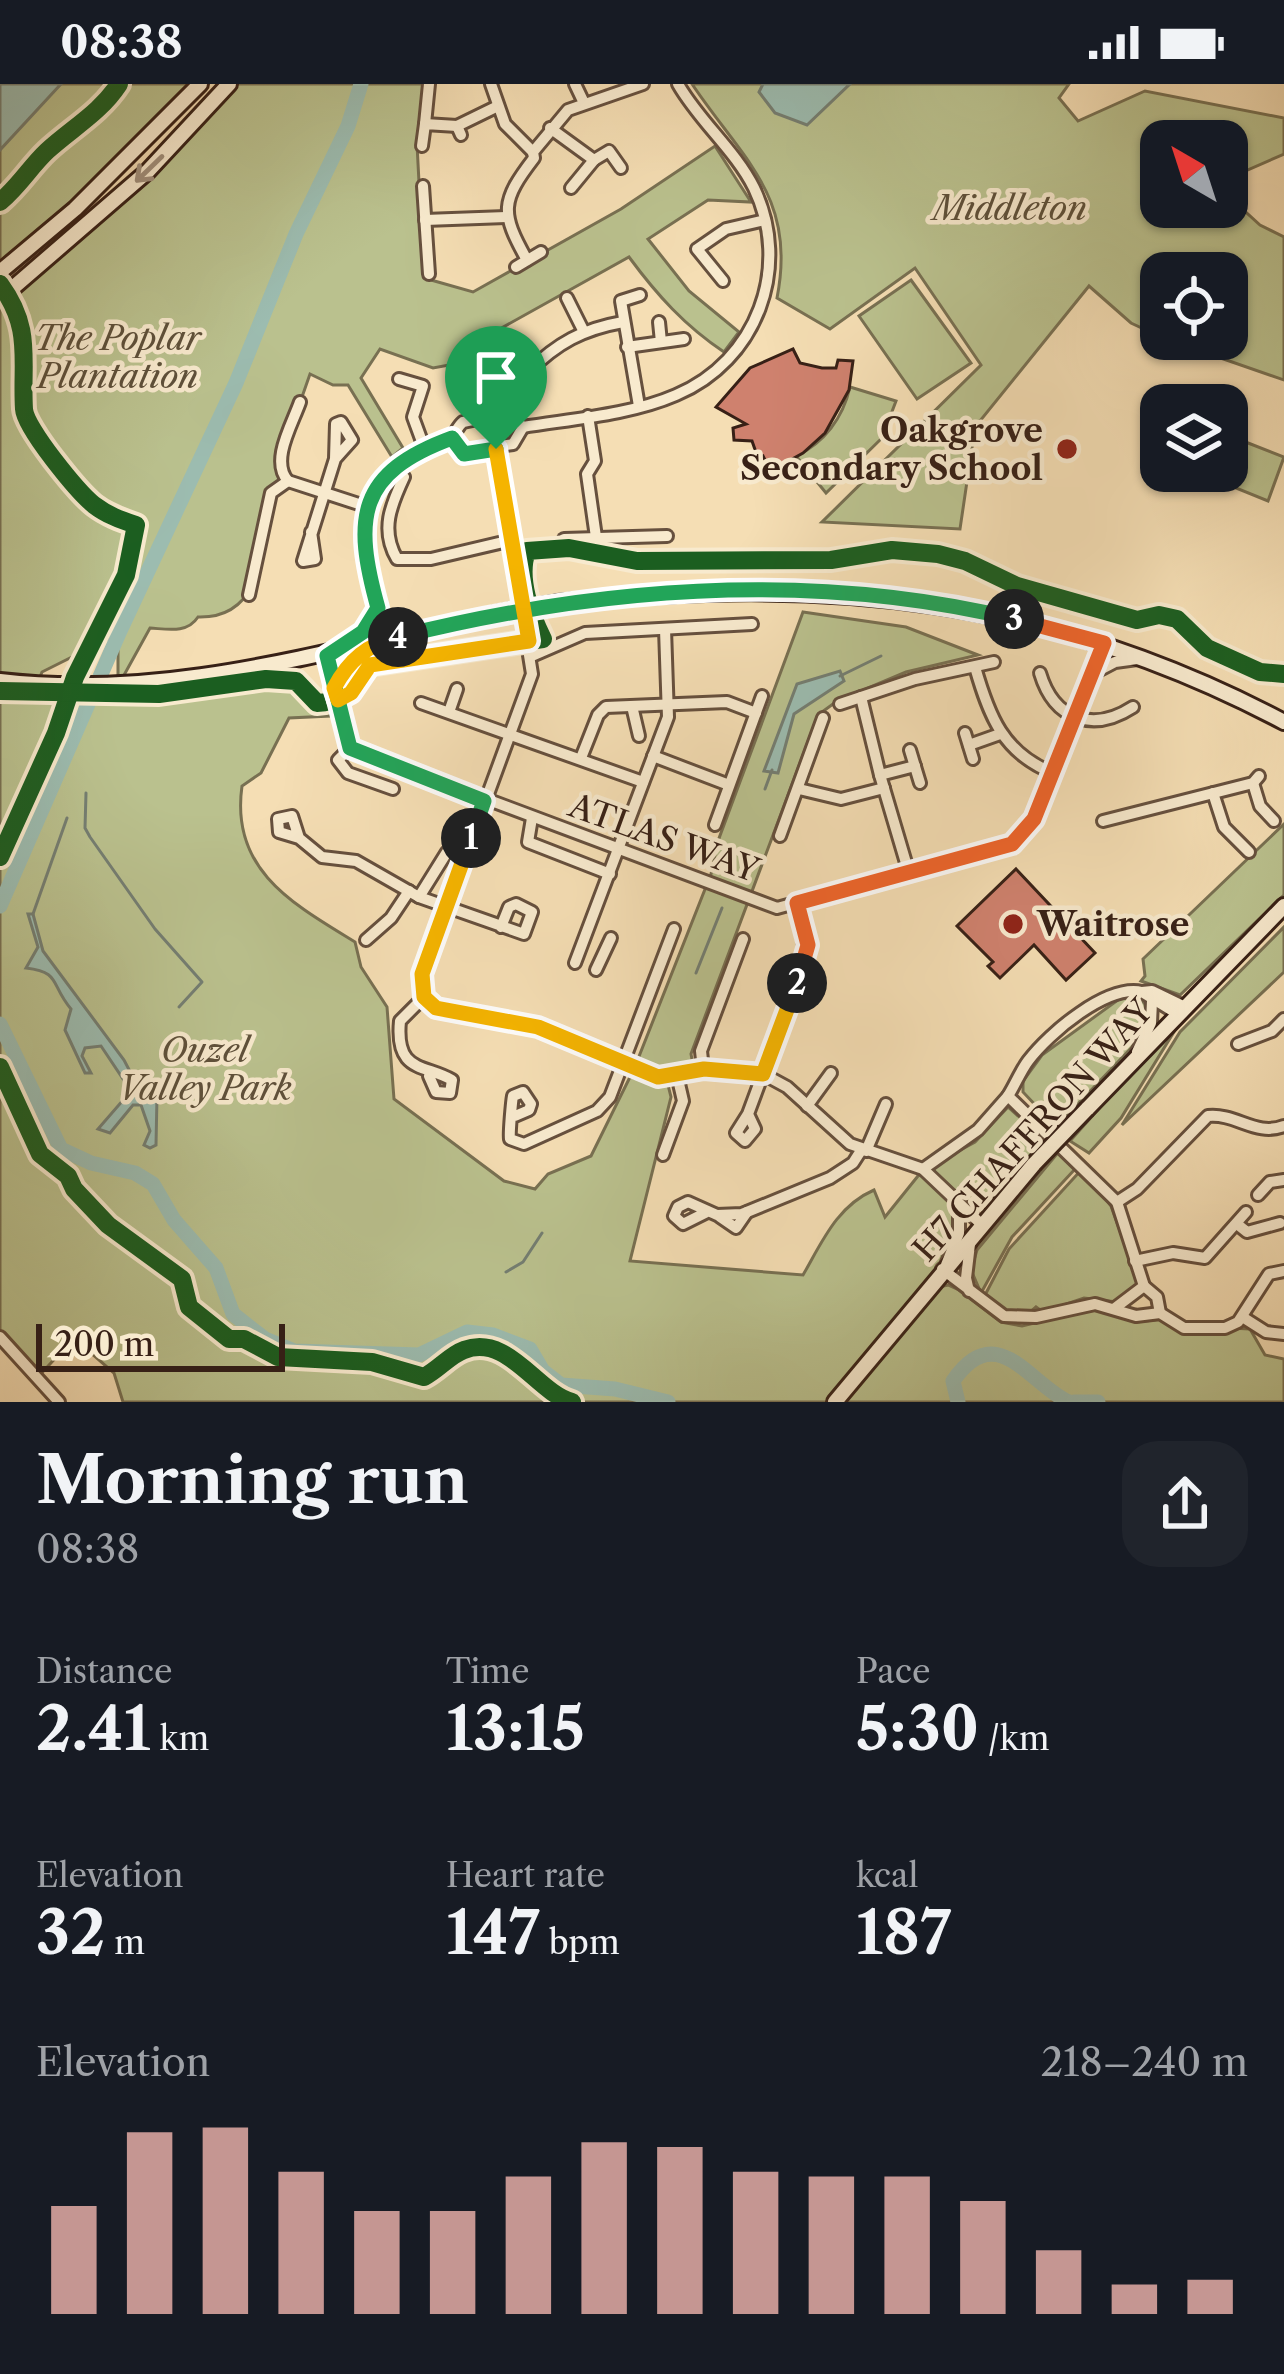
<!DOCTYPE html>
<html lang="en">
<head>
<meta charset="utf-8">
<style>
	:root { --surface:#171b24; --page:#20242c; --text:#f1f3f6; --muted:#9ea1a6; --accent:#c59692 }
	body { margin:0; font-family:"Libre Caslon Text",serif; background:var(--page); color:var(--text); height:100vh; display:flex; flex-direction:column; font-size:45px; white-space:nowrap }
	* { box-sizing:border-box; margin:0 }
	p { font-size:39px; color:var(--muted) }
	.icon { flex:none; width:66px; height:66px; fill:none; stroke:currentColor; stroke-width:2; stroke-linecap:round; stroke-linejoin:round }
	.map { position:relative; height:1318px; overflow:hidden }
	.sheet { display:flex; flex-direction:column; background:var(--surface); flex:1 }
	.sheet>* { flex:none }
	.needle { width:78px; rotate:321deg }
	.controls { position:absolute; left:1140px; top:36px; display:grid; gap:24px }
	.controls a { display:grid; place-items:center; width:108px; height:108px; border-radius:24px; background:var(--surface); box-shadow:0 3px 9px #0004; font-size:60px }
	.scale { position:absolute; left:36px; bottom:30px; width:249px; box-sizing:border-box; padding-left:12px; border:6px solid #372016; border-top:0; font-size:33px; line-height:42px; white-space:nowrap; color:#372016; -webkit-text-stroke:9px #f8eace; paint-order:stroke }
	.pin { position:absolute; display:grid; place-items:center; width:102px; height:102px; color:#fff; margin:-123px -51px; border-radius:50% 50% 50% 0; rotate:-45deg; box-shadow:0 0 12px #0007 }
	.pin .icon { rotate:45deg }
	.km { position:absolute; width:60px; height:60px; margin:-30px; border-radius:50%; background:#222; color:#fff; font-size:33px; line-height:60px; text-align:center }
	.round { display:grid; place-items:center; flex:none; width:126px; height:126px; border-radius:36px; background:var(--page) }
	.headline { display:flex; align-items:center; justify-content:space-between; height:204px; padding:0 36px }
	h1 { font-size:66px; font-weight:700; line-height:90px }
	.metrics { display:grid; grid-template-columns:repeat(3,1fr); gap:18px; height:204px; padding:12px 36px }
	.metrics div { display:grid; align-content:center }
	.metrics b { font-size:60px; font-weight:700 }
	.metrics small { font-size:33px; font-weight:400 }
	.metrics p { font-size:33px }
	.chart { height:336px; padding:24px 36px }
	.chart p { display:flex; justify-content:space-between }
	.chart svg { width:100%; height:216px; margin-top:12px; stroke:var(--accent); stroke-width:6 }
	.status { display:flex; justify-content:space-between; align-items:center; height:84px; padding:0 60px; background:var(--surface); direction:ltr }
	.status svg { height:33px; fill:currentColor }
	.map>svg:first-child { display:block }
	.green { fill:#bac18e; stroke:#787052; stroke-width:3 }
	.water { fill:#9cbcb0; stroke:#747e72; stroke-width:3 }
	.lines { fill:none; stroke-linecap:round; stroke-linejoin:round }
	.stream { stroke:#747e72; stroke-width:3 }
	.river { stroke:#9cbcb0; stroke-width:15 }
	.building { fill:#cf816e; stroke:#372016; stroke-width:3 }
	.street-casing { stroke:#66503e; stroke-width:16 }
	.secondary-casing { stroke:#372016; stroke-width:20 }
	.street { stroke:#f8eace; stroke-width:10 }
	.secondary { stroke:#f8eace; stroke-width:14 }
	.secondary-bridge-casing { stroke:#372016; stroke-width:20; stroke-linecap:butt }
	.secondary-bridge { stroke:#f8eace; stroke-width:14 }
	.cycleway-casing { stroke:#f8eace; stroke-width:26 }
	.cycleway { stroke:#1b5e20; stroke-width:18 }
	.oneway { stroke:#a18f7b }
	.split-1-casing { stroke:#fff; stroke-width:24 }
	.split-2-casing { stroke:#fff; stroke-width:24 }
	.split-3-casing { stroke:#fff; stroke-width:24 }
	.split-4-casing { stroke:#fff; stroke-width:24 }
	.split-5-casing { stroke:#fff; stroke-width:24 }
	.split-1 { stroke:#22a559; stroke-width:15 }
	.split-2 { stroke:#f5b400; stroke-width:15 }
	.split-3 { stroke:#f0652b; stroke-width:15 }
	.split-4 { stroke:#22a559; stroke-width:15 }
	.split-5 { stroke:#f5b400; stroke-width:15 }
	.poi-dot { fill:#8f2418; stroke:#f8eace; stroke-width:4.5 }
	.labels { text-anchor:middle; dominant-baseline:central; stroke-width:9; stroke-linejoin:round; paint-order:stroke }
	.park-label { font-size:33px; font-style:italic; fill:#5e503a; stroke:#f8eace }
	.poi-label { font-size:33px; font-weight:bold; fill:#372016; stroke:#f8eace; text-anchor:end }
	.street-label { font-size:33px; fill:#372016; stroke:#f8eace }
</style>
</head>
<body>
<div class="status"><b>08:38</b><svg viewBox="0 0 49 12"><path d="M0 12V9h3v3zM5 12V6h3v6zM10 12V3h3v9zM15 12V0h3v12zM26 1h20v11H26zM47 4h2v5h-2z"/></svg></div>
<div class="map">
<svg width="1284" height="1318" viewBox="0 0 1284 1318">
	<rect width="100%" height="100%" fill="#f5deb4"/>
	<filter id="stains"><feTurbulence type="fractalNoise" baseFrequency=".00167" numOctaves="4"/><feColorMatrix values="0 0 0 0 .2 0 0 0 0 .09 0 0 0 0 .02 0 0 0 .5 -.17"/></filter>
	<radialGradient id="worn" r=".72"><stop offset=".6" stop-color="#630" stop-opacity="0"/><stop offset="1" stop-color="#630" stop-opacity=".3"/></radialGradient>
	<!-- green -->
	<g class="green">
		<polygon points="0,0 200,0 0,188"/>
		<path d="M229 0H425L417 60 424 194 473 208 621 125 715 62 751 118 708 116 648 155 689 207 739 248 724 268C685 242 657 211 629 173L480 256 491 328 471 331 460 279 433 284 380 265 361 294 403 364 392 373 348 301H333L310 290 280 376 288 397 275 403C264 457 266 535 198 533 187 550 167 545 150 544L118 602V550L42 588 40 593 0 597V215L54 172Z"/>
		<path d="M692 0H1069L1059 14 1078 37 1145 7 1284 34V70L1227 95V57H1161V123H1227V111L1260 141 1284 153V296L1166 255H1227V189H1161V253L1131 239 1089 202 975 343 960 445 822 438 981 281 915 184 830 245 777 214C797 113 743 76 692 0Z"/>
		<polygon points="911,196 971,279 917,315 859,232"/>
		<path d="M850 303 896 317 882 354 826 409 796 372C824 359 843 334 850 303Z"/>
		<polygon points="1243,357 1284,373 1268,417 1226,400"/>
		<polygon points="803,528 906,543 978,571 906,588 837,617 818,631 691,970 693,981 658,987 636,980 711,790 718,757"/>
		<path d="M266 595 296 597 317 619 328 618 330 632 289 634 261 689 242 702C230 786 293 820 355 858L361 883 387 923 394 1015 504 1097 535 1105 548 1090 591 1072 630 993 668 1001 671 1013 630 1177 803 1191C822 1158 837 1122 874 1106L885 1133 922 1087 959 1119 961 1131 935 1204 948 1201 959 1206 1001 1238 1022 1242 1094 1225 1136 1238 1163 1235 1170 1241 1250 1245 1265 1271 1284 1275V1318H123L114 1289 74 1254 37 1294 0 1253V607L159 610Z"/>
		<polygon points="1284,740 1284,811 1180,911 1141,897 1145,892 1143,875"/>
		<polygon points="1284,828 1284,833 1177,943 1121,1034 1089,1069 1070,1057 1192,920"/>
		<polygon points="1284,843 1284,888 1122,1041 1180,948"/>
		<polygon points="1122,913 1141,916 1146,921 1148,932 1136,959 1056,1043 1023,1008 1023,997 1042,971"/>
		<polygon points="1008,1023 1044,1055 989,1119 964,1117 934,1089 933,1081 975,1058"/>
		<polygon points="1061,1065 1076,1084 1012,1153 981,1209 971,1186 977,1166"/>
		<polygon points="1083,1084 1111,1122 1139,1200 1117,1218 1084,1214 1043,1228 1036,1223 1028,1230 1007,1228 983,1215 1009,1165"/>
	</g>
	<!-- water -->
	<g class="water">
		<polygon points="0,0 61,0 0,66"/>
		<polygon points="763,0 850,0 807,41 775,29 759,8"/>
		<polygon points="840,587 844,597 794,630 778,689 764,687 797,600"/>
		<path d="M28 830H33L43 867 124 976 135 997 157 1012 156 1061 150 1064 144 1061 150 1047 141 1021H133L110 1049 98 1045 131 1007 101 962 85 964 82 972 91 989H85L65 946 71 925C50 900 61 888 26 884L38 863Z"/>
	</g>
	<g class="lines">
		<!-- stream -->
		<g class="stream">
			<polyline points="840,592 881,572"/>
			<polyline points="765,705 772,686"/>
			<polyline points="86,709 85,744 90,753 155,845 202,898 179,923"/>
			<polyline points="33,830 67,734"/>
			<polyline points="696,889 722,824"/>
			<polyline points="506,1188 523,1178 542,1149"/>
		</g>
		<!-- river -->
		<g class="river">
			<polyline points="0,822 119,549 236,299 296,150 348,42 361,0"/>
			<polyline points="0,940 61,1065 91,1079 135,1089 153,1100 174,1136 216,1184 233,1230 265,1255 294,1267 419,1271 467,1248 493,1251 530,1265 543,1287 561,1301 615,1305 668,1318"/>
			<path d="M958 1318 953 1297C997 1233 1030 1301 1069 1318"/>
			<polyline points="1074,1318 1098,1318"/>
		</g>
	</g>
	<!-- building -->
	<g class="building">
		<polygon points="793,265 800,279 822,284 836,284 838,276 853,277 849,306 825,349 803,369 776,384 774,378 767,380 763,372 758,374 752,357 734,356 733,344 746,340 716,323 750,284"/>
		<polygon points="1016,785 1095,869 1066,896 1034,861 1000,894 988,882 993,878 957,842"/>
	</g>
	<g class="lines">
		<!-- street casing -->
		<g class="street-casing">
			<g id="street">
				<polyline points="491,0 505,40 533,68"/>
				<polyline points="575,0 584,19"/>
				<polyline points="425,40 429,0"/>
				<polyline points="550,44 594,76 609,67 621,84"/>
				<polyline points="461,51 457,42 498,22"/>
				<polyline points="422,62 425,40 457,42"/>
				<polyline points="423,102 429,190"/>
				<polyline points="571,104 594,76"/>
				<polyline points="425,136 506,133"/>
				<path d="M527 176C500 128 501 117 534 74L533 68 568 26 643 0"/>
				<polyline points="516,183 541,168"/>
				<polyline points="723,197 697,165 726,145 765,136"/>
				<polyline points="567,214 583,246"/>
				<polyline points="659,238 661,258"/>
				<polyline points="627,263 684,255"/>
				<path d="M521 281 528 288C557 259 583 245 623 238"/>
				<polyline points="399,295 423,302 413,333 424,363"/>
				<path d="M300 318C292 341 270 377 288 397L368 423"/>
				<polyline points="639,322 621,217 640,211"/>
				<polyline points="588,332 595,377 587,390 596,453"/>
				<path d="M523 343C572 335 630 331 676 311 757 277 792 183 754 104 735 66 699 37 678 0"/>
				<polyline points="496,365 532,590 422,890 424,913 436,924 538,943 658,993 703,985 763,990 787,1003 850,1060 923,1085 981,1140"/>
				<path d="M404 393C391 421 380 446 397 475H431L512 456"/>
				<polyline points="311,448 315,475 303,477 335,375 336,340 341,338 352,356 335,375"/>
				<polyline points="564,455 667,452"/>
				<polyline points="249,511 271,409 288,397"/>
				<polyline points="378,524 363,548 327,572 350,664 777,824 1012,760 1034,735 1104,559"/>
				<path d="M387 556C369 494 342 423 403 375 416 365 443 363 452 353 456 348 458 342 463 338L507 329 523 343 513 360 459 368 452 354"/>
				<polyline points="532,572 585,549 752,540"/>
				<path d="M975 583C989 632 1003 669 1053 689"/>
				<path d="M1040 589C1054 636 1093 649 1133 623"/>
				<polyline points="1094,589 1115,578 1137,575"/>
				<polyline points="334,604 345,584 375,559"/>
				<polyline points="861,613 880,691 915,682"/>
				<polyline points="421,619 643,698"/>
				<polyline points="840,620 915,595 994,578"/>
				<polyline points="632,622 639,652"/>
				<polyline points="449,628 457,605"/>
				<polyline points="965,649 973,675"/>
				<polyline points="969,661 1000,650"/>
				<polyline points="350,664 338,676 348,689 393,705"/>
				<polyline points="910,666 920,699"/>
				<polyline points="653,672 729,701"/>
				<polyline points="581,674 598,631 606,623 727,618 756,629"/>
				<polyline points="880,691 909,789"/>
				<polyline points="1253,699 1260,722 1274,737"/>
				<polyline points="799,705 841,715 884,704"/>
				<polyline points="1213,709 1224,743 1249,768"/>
				<polyline points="532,734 528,758 610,790"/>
				<polyline points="1103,737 1253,699 1259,692"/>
				<polyline points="715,741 762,612"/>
				<polyline points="780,752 823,634"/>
				<polyline points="299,754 292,732 278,735 279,748 299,754 322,773 356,777 419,813 524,850 532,828 516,820 509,823 501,843"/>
				<polyline points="419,813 447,768"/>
				<polyline points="366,856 391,834 409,807"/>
				<polyline points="575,879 668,633 665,545"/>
				<polyline points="596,886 611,854"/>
				<path d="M424 913 400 937C395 989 424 980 452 996L450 1009 436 1008 429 992"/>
				<polyline points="1176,929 1142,908 1152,907 1183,922"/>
				<polyline points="1238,960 1272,947 1284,935"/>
				<polyline points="1137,968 1151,939 1152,917"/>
				<polyline points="703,985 701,967 743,855"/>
				<path d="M1008 1012C1015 1001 1020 988 1028 977 1049 949 1107 900 1142 908"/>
				<polyline points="807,1022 831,989"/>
				<polyline points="748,1030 736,1049 745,1057 755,1045 748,1030 806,874 797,819"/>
				<path d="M515 1032 529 1026 531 1020 523 1008 513 1012C512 1017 509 1050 510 1055L524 1060 597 1027 610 1013 674 845"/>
				<polyline points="866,1067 886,1020"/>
				<polyline points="663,1071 683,1017 677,991"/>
				<polyline points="923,1085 978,1046 1008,1012 1117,1118 1144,1202 1115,1224"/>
				<polyline points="1258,1111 1270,1098 1284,1096"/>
				<path d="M1117 1118 1137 1105 1208 1032C1236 1029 1256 1053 1284 1042"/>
				<polyline points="707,1128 683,1140 674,1132 678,1123 688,1118 717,1131 742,1130 830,1094 853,1079 862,1065"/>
				<polyline points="720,1133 736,1144 747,1128"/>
				<polyline points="1237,1140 1247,1148 1280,1139"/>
				<polyline points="1135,1177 1173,1169 1205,1174 1246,1128"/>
				<polyline points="946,1181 959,1149 959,1121"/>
				<polyline points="942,1185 1004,1232 1036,1233 1095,1220 1136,1232 1160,1229 1184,1244 1225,1244 1238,1238 1269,1190 1284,1187"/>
				<polyline points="1144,1202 1157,1213 1160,1229"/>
				<polyline points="969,1207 966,1194 970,1160"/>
				<polyline points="1244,1234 1266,1248 1284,1250"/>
				<polyline points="0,1253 59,1318"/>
			</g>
		</g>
		<!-- secondary casing -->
		<g class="secondary-casing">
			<g id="secondary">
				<polyline points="0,188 75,125 200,0"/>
				<polyline points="0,215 148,87 229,0"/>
				<path d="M558 519C825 492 1044 511 1284 638"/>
				<path d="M0 597C172 617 330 565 496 530"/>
				<polyline points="1087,1025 1284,822"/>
				<polyline points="835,1318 1034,1080"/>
			</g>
		</g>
		<!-- street -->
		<use href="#street" class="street"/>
		<!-- secondary -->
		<use href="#secondary" class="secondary"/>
		<!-- secondary-bridge casing -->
		<g class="secondary-bridge-casing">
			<g id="secondary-bridge">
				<polyline points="496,530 558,519"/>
				<polyline points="1034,1080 1087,1025"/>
			</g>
		</g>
		<!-- secondary-bridge -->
		<use href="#secondary-bridge" class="secondary-bridge"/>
		<!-- cycleway casing -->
		<g class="cycleway-casing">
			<g id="cycleway">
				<path d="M0 118C20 101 30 83 47 67 72 44 100 29 119 0"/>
				<path d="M0 200C33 245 21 276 24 325 25 344 78 408 94 421 107 431 121 436 136 441L126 491 75 593 56 649 0 773"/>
				<path d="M0 607 159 610 266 595 296 597 317 619C348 618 351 600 370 581L543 555C531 531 517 494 527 467L569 464 637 477 831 476 892 466 938 470 965 477 1017 502 1137 536 1159 531 1177 535 1207 564 1260 588 1284 590"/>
				<path d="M0 983 40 1070 68 1092 74 1105 108 1141 182 1195 189 1223 229 1255H244L278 1273 372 1278 424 1293C439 1285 450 1271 464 1266 508 1249 537 1309 572 1318"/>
			</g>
		</g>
		<!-- cycleway -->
		<use href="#cycleway" class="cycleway"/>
	</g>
	<!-- one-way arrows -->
	<defs><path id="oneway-shaft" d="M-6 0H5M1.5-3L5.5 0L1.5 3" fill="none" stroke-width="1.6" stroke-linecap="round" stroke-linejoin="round" transform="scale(3)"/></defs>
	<use class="oneway" href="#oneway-shaft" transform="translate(149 85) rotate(136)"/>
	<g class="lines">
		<!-- split-1 casing -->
		<g class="split-1-casing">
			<path id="split-1" d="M471 754 484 717 350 664 327 572 363 548 378 524C353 434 357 389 452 354L464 370 496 365"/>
		</g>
		<!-- split-2 casing -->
		<g class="split-2-casing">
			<polyline id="split-2" points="471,754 422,890 424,913 436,924 538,943 658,993 704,985 763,990 797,899"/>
		</g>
		<!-- split-3 casing -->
		<g class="split-3-casing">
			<polyline id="split-3" points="797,899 808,861 797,819 1012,760 1034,735 1104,559 1014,535"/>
		</g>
		<!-- split-4 casing -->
		<g class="split-4-casing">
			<path id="split-4" d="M398 553C599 503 810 486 1014 535"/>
		</g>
		<!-- split-5 casing -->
		<g class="split-5-casing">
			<path id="split-5" d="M398 553C368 560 349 576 334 604L338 616 351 609 370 581 529 557 496 365"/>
		</g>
		<!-- split-1 -->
		<use href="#split-1" class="split-1"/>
		<!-- split-2 -->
		<use href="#split-2" class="split-2"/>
		<!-- split-3 -->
		<use href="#split-3" class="split-3"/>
		<!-- split-4 -->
		<use href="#split-4" class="split-4"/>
		<!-- split-5 -->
		<use href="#split-5" class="split-5"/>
	</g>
	<!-- markers -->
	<g class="poi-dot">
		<circle cx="1067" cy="365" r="12"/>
		<circle cx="1013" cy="840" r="12"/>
	</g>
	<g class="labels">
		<!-- park labels -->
		<g class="park-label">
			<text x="1010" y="124">Middleton</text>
			<text x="118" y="254">The Poplar<tspan x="118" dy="38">Plantation</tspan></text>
			<text x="205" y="966">Ouzel<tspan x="205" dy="38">Valley Park</tspan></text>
		</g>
		<!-- poi labels -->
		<g class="poi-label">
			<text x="1043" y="346">Oakgrove<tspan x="1043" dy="38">Secondary School</tspan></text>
			<text x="1037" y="840" text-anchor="start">Waitrose</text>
		</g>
		<!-- street labels -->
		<g class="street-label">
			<text transform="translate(664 754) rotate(20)">ATLAS WAY</text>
			<text transform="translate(1033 1046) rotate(-48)">H7 CHAFFRON WAY</text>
		</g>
	</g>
	<rect width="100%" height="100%" filter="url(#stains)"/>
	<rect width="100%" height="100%" fill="url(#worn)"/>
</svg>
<div class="controls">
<a><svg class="needle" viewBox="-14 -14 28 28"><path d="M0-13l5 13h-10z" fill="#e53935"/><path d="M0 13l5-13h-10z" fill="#9ea1a6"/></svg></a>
<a><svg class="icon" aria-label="locate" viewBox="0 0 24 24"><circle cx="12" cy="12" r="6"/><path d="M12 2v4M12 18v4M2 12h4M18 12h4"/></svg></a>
<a><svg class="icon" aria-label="layers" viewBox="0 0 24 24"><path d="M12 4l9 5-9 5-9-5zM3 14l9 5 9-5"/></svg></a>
</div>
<div class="scale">200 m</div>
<div class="pin" style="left:496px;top:365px;background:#1e9e55"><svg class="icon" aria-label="arrive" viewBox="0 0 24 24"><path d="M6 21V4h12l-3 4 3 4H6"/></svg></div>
<b class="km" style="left:471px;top:754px">1</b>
<b class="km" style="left:797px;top:899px">2</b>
<b class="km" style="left:1014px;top:535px">3</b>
<b class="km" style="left:398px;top:553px">4</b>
</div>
<section class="sheet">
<div class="headline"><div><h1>Morning run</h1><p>08:38</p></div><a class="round"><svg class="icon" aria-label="share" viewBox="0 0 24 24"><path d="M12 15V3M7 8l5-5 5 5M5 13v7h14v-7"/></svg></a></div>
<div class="metrics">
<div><p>Distance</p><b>2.41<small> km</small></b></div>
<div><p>Time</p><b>13:15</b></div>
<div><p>Pace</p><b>5:30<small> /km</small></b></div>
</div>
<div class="metrics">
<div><p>Elevation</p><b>32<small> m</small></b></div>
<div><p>Heart rate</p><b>147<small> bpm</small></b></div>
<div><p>kcal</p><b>187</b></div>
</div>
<div class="chart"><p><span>Elevation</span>218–240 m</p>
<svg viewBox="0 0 160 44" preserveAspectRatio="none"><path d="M5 44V22M15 44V7M25 44V6M35 44V15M45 44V23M55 44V23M65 44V16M75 44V9M85 44V10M95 44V15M105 44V16M115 44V16M125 44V21M135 44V31M145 44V38M155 44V37"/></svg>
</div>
</section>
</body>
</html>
